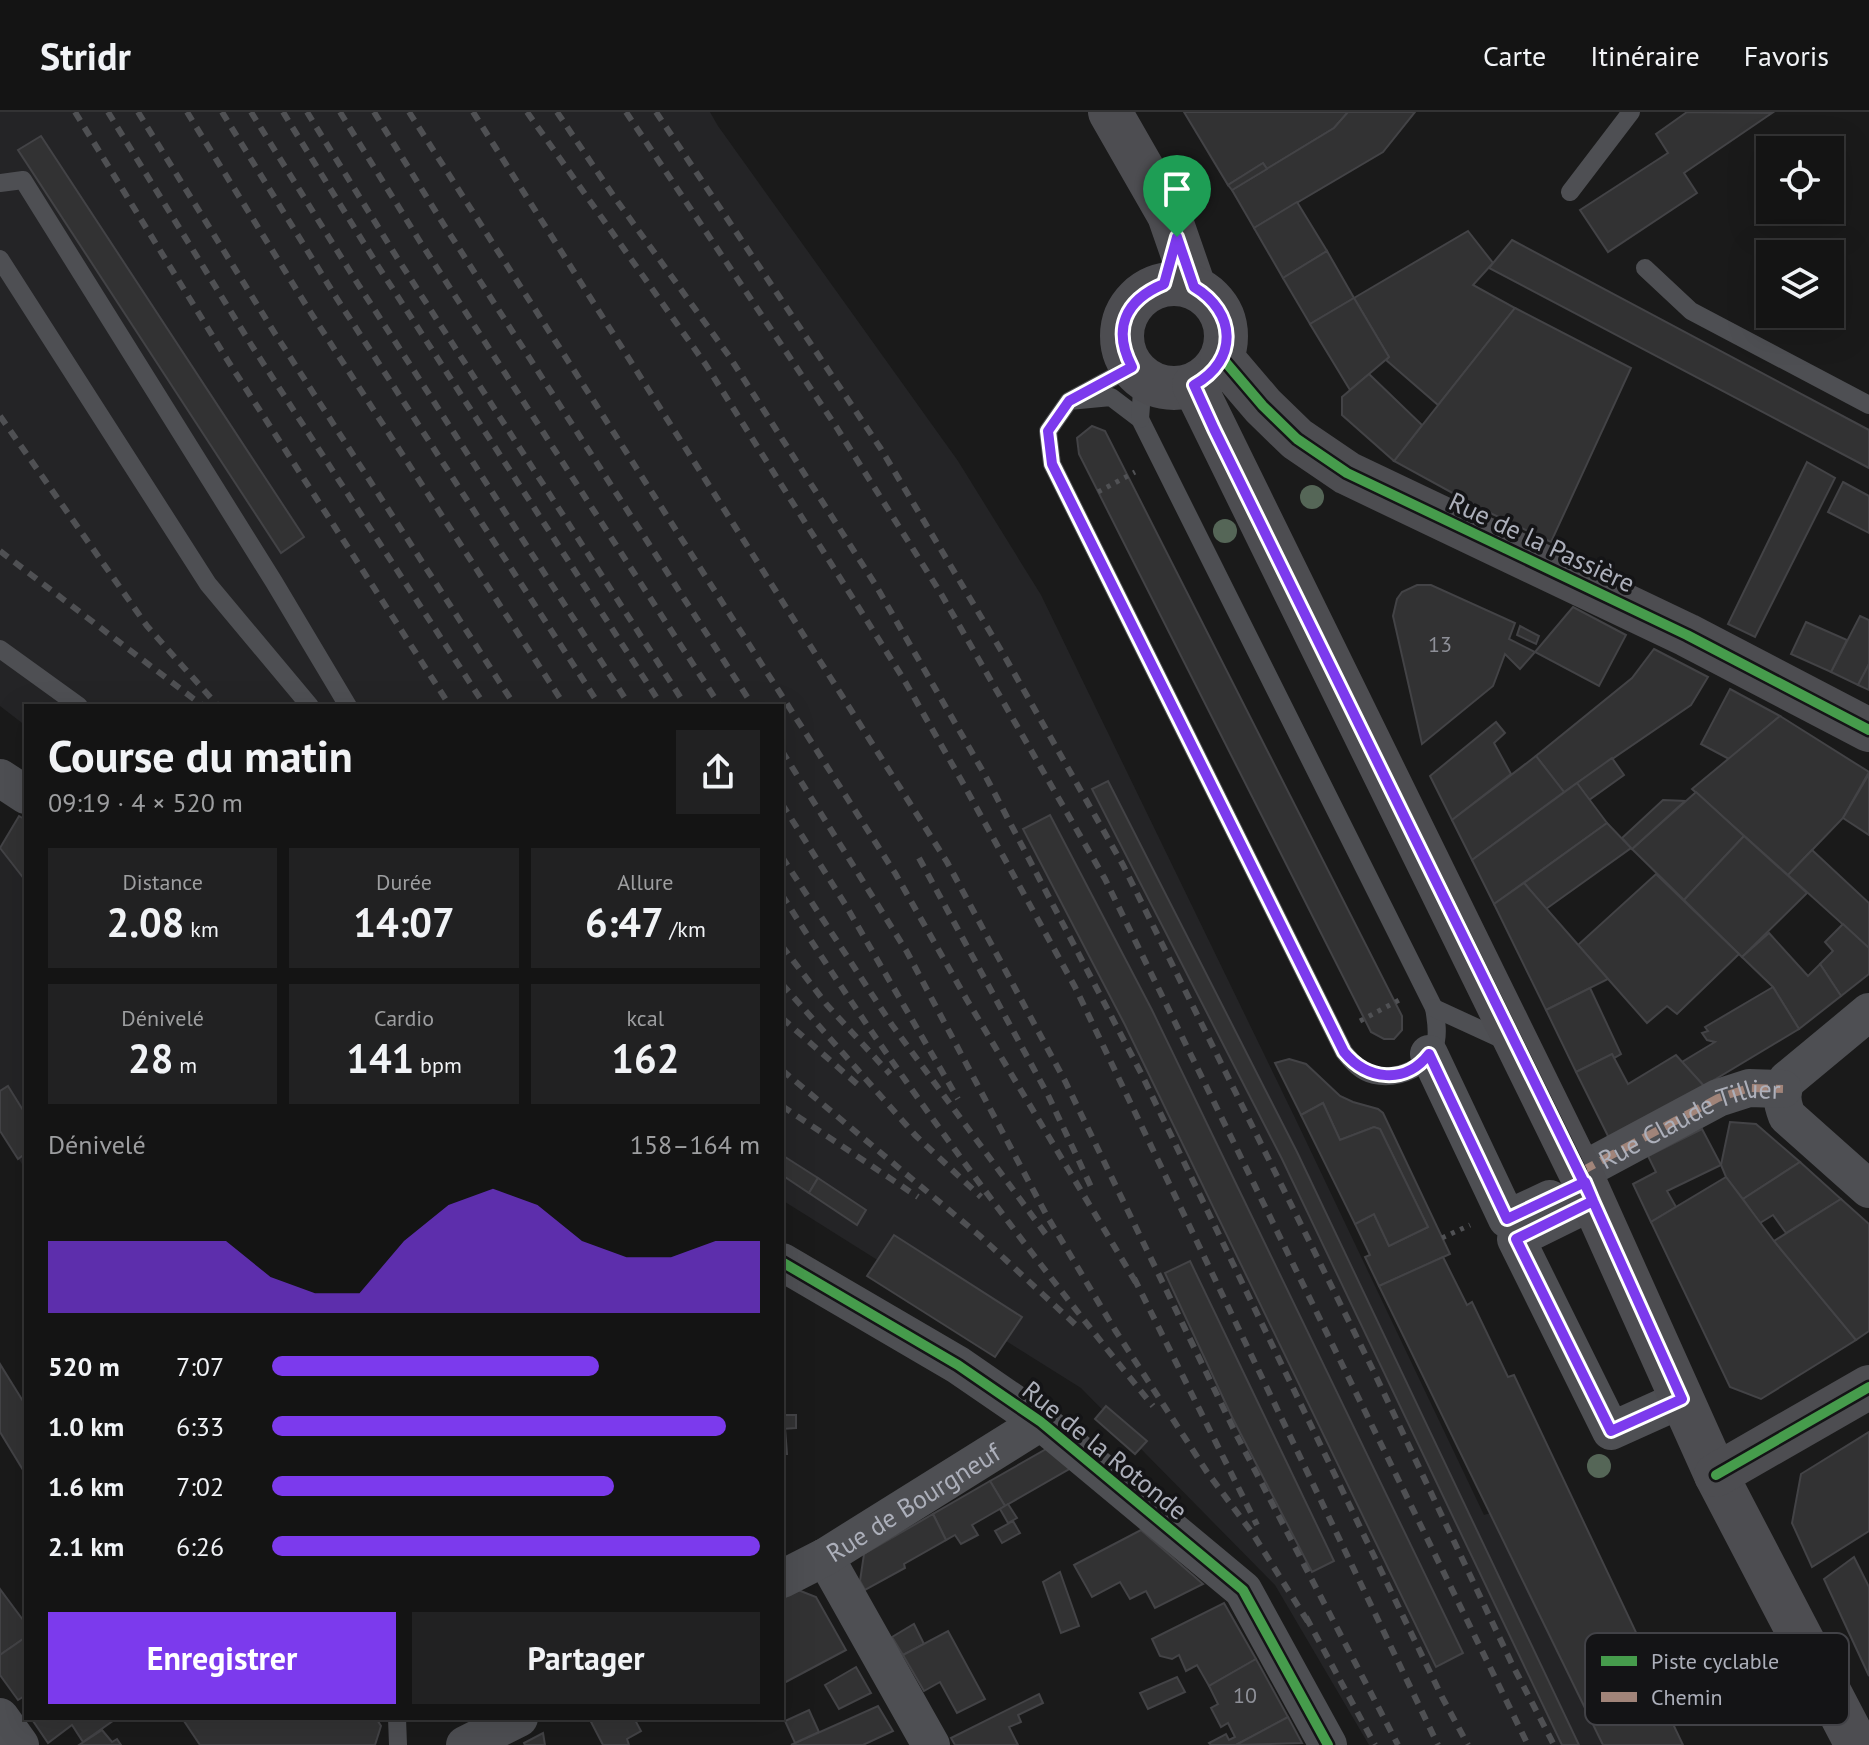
<!DOCTYPE html>
<html lang="fr">
<head>
<meta charset="utf-8">
<style>
	:root { --surface:#141414; --page:#212122; --text:#f1f3f6; --muted:#9d9ea0; --line:#333334; --accent:#7c3aed }
	body { margin:0; font-family:"PT Sans",sans-serif; background:var(--page); color:var(--text); height:100vh; display:flex; flex-direction:column; font-size:30px; white-space:nowrap }
	* { box-sizing:border-box; margin:0 }
	p { font-size:26px; color:var(--muted) }
	.icon { flex:none; width:44px; height:44px; fill:none; stroke:currentColor; stroke-width:2; stroke-linecap:round; stroke-linejoin:round }
	.map { position:relative; flex:1; overflow:hidden }
	.sheet { position:absolute; left:24px; top:592px; width:760px; height:1016px; display:flex; flex-direction:column; background:var(--surface); border-radius:0px; box-shadow:0 8px 32px #0002,0 0 0 2px var(--line) }
	.sheet>* { flex:none }
	.fabs { position:absolute; left:1756px; top:24px; display:grid; gap:16px }
	.fabs a { display:grid; place-items:center; width:88px; height:88px; border-radius:0px; background:var(--surface); box-shadow:0 8px 32px #0002,0 0 0 2px var(--line); font-size:40px }
	.pin { position:absolute; display:grid; place-items:center; width:68px; height:68px; color:#fff; margin:-82px -34px; border-radius:50% 50% 50% 0; rotate:-45deg; box-shadow:0 0 8px #0007 }
	.pin .icon { rotate:45deg }
	.round { display:grid; place-items:center; flex:none; width:84px; height:84px; border-radius:0px; background:var(--page) }
	.head { display:flex; align-items:center; justify-content:space-between; height:136px; padding:0 24px }
	h1 { font-size:44px; font-weight:800; line-height:60px }
	.figures { display:grid; grid-template-columns:repeat(3,1fr); gap:12px; height:136px; padding:8px 24px }
	.figures div { display:grid; align-content:center; border-radius:0px; background:var(--page); text-align:center }
	.figures b { font-size:40px; font-weight:800 }
	.figures small { font-size:22px; font-weight:400 }
	.figures p { font-size:22px }
	.chart { height:224px; padding:16px 24px }
	.chart p { display:flex; justify-content:space-between }
	.chart svg { width:100%; height:144px; margin-top:8px; fill:var(--accent); opacity:.7 }
	.cta { display:flex; gap:16px; margin-top:auto; padding:16px 24px }
	.cta a { flex:1; height:92px; border-radius:0px; background:var(--accent); color:#fff; font-size:32px; font-weight:800; line-height:92px; text-align:center }
	.cta a+a { background:var(--page); color:var(--text) }
	ul { padding:0 24px; list-style:none; font-size:26px }
	li { display:grid; grid-template-columns:128px 96px 1fr; align-items:center; height:60px }
	li i { height:20px; border-radius:10px; background:var(--accent) }
	header { display:flex; align-items:center; gap:48px; box-sizing:border-box; height:112px; padding:0 40px; background:var(--surface); border-bottom:2px solid var(--line) }
	header strong { font-size:38px }
	nav { display:flex; gap:44px; margin-inline-start:auto; font-size:28px }
	.map>svg:first-child { display:block }
	.built { fill:#242426 }
	.building { fill:#323233; stroke:#434346; stroke-width:2 }
	.lines { fill:none; stroke-linecap:round; stroke-linejoin:round }
	.path { stroke:#505154; stroke-width:5; stroke-dasharray:4 6; stroke-linecap:butt }
	.lane { stroke:#4e4f53; stroke-width:18 }
	.street { stroke:#4e4f53; stroke-width:38 }
	.secondary { stroke:#4d4d51; stroke-width:44 }
	.rail { stroke:#4f5053; stroke-width:6; stroke-dasharray:10 8; stroke-linecap:butt }
	.quiet { stroke:#a18479; stroke-width:8; stroke-dasharray:16 8; stroke-linecap:butt }
	.cycleway-casing { stroke:#141416; stroke-width:15 }
	.cycleway { stroke:#469c4c; stroke-width:10 }
	.tree { fill:#556657 }
	.route-casing { stroke:#fff; stroke-width:16 }
	.route { stroke:#7c3aed; stroke-width:10 }
	.labels { text-anchor:middle; dominant-baseline:central; stroke-width:7; stroke-linejoin:round; paint-order:stroke }
	.number-label { font-size:22px; fill:#8e9098 }
	.street-label { font-size:26px; fill:#acafba; stroke:#141416 }
	.key { fill:#141416; stroke:#424247; stroke-width:2 }
	.key-label { font-size:22px; fill:#acafba }
</style>
</head>
<body>
<header>
<strong>Stridr</strong>
<nav><a>Carte</a><a>Itinéraire</a><a>Favoris</a></nav>
</header>
<div class="map">
<svg width="1869" height="1633" viewBox="0 0 1869 1633">
	<rect width="100%" height="100%" fill="#1a1a1a"/>
	<!-- built -->
	<g class="built">
		<polygon points="0,0 710,0 718,14 958,349 1041,483 1296,1008 1484,1403 1497,1399 1612,1633 1369,1633 1275,1473 1081,1276 782,1088 782,594 26,594 26,614 0,594"/>
		<polygon points="0,736 26,770 26,1058 0,1019"/>
	</g>
	<!-- building -->
	<g class="building">
		<polygon points="1184,0 1348,0 1334,16 1267,57 1263,51 1228,73"/>
		<polygon points="1348,0 1415,0 1383,40 1254,116 1232,78 1334,16"/>
		<polygon points="1687,0 1772,1 1684,61 1697,81 1608,140 1580,98 1668,41 1656,22"/>
		<polygon points="41,24 304,425 281,441 18,38"/>
		<polygon points="1263,51 1267,57 1232,78 1228,73"/>
		<polygon points="1297,90 1327,139 1283,166 1254,116"/>
		<polygon points="1468,119 1493,151 1473,173 1515,196 1438,293 1386,248 1389,245 1354,186"/>
		<polygon points="1512,128 1869,318 1869,356 1489,156"/>
		<polygon points="1327,139 1354,186 1310,212 1283,166"/>
		<polygon points="1354,186 1389,245 1350,278 1310,212"/>
		<polygon points="1515,196 1631,256 1551,430 1480,396 1394,349"/>
		<polygon points="1369,262 1422,313 1394,349 1342,303 1342,285"/>
		<polygon points="1092,314 1105,319 1402,904 1402,918 1394,927 1384,927 1371,920 1079,342 1077,326"/>
		<polygon points="1807,350 1835,366 1755,525 1728,512"/>
		<polygon points="1843,370 1869,384 1869,421 1828,400"/>
		<polygon points="1417,473 1431,473 1515,511 1509,527 1535,540 1520,557 1505,542 1493,574 1422,632 1393,504 1397,487 1402,480"/>
		<polygon points="1573,495 1626,523 1599,574 1535,540"/>
		<polygon points="1860,504 1869,508 1869,552 1858,573 1831,560"/>
		<polygon points="1806,510 1847,528 1831,560 1791,542"/>
		<polygon points="1520,514 1539,524 1536,532 1517,523"/>
		<polygon points="1654,537 1708,565 1691,593 1564,680 1536,644 1632,566"/>
		<polygon points="1869,552 1869,578 1858,573"/>
		<polygon points="1730,577 1780,604 1729,647 1701,632"/>
		<polygon points="1780,604 1869,660 1843,706 1788,763 1692,677"/>
		<polygon points="1496,610 1505,621 1494,631 1511,662 1452,708 1430,664"/>
		<polygon points="1536,644 1564,680 1472,748 1452,708"/>
		<polygon points="1612,646 1624,663 1589,688 1577,671"/>
		<polygon points="1869,662 1869,723 1843,706"/>
		<polygon points="1108,669 1297,1040 1579,1633 1562,1633 1282,1047 1092,677"/>
		<polygon points="1577,671 1607,711 1494,792 1472,748"/>
		<polygon points="1696,680 1744,724 1684,788 1632,737"/>
		<polygon points="1663,688 1685,689 1632,737 1622,726"/>
		<polygon points="1050,703 1152,898 1463,1541 1436,1555 1125,913 1023,717"/>
		<polygon points="19,704 26,708 26,734 23,739 26,744 25,768 0,736"/>
		<polygon points="1607,711 1631,736 1546,797 1524,771"/>
		<polygon points="1744,724 1807,781 1742,845 1684,788"/>
		<polygon points="1812,738 1869,791 1869,836 1788,763"/>
		<polygon points="1656,762 1739,842 1677,902 1667,894 1647,911 1578,833"/>
		<polygon points="1524,771 1608,867 1546,898 1494,792"/>
		<polygon points="1843,812 1869,836 1869,862 1841,884 1820,852 1833,839 1825,830"/>
		<polygon points="1769,821 1808,864 1820,852 1841,884 1799,917 1773,875 1742,845"/>
		<polygon points="1773,875 1799,917 1704,974 1682,950 1715,930 1707,928 1702,921 1708,919 1705,915"/>
		<polygon points="1590,876 1621,942 1614,946 1612,942 1576,960 1546,898"/>
		<polygon points="1612,942 1628,972 1676,943 1704,974 1611,1030 1576,960"/>
		<polygon points="1289,947 1306,952 1340,984 1353,990 1378,997 1383,1001 1450,1142 1379,1174 1365,1145 1370,1143 1355,1112 1374,1102 1389,1134 1428,1115 1380,1017 1374,1015 1340,1028 1323,991 1301,1003 1275,951"/>
		<polygon points="8,974 26,1003 26,1041 18,1047 0,1019 0,979"/>
		<polygon points="1323,991 1340,1028 1374,1015 1380,1017 1428,1115 1389,1134 1374,1102 1355,1112 1301,1003"/>
		<polygon points="1730,1010 1756,1012 1800,1050 1743,1087 1726,1065 1721,1053"/>
		<polygon points="1702,1017 1721,1053 1667,1079 1676,1095 1651,1110 1633,1072 1656,1060 1648,1044"/>
		<polygon points="782,1043 818,1066 809,1081 782,1063"/>
		<polygon points="1800,1050 1841,1087 1786,1121 1773,1103 1760,1111 1743,1087"/>
		<polygon points="1726,1065 1774,1129 1856,1228 1761,1287 1730,1275 1651,1110"/>
		<polygon points="818,1066 866,1098 857,1113 809,1081"/>
		<polygon points="1841,1087 1869,1112 1869,1219 1856,1228 1774,1129"/>
		<polygon points="894,1123 1022,1205 995,1245 867,1164"/>
		<polygon points="1443,1145 1467,1193 1472,1190 1508,1265 1514,1263 1669,1590 1664,1593 1683,1633 1603,1633 1379,1174"/>
		<polygon points="1190,1149 1334,1449 1312,1460 1232,1305 1165,1161"/>
		<polygon points="0,1252 26,1294 26,1363 0,1320"/>
		<polygon points="1106,1294 1147,1329 1135,1342 1095,1307"/>
		<polygon points="782,1303 796,1303 796,1316 782,1317"/>
		<polygon points="785,1316 787,1342 782,1342 782,1317"/>
		<polygon points="1869,1320 1869,1419 1812,1455 1792,1411 1801,1362"/>
		<polygon points="1048,1336 1071,1356 1005,1394 990,1369"/>
		<polygon points="990,1369 1005,1394 972,1413 978,1423 961,1432 955,1423 946,1428 933,1402"/>
		<polygon points="1008,1392 1017,1406 1008,1411 1000,1397"/>
		<polygon points="933,1402 946,1428 904,1452 905,1456 865,1478 860,1469 864,1442"/>
		<polygon points="1013,1409 1020,1421 1002,1431 995,1419"/>
		<polygon points="1141,1418 1203,1472 1155,1496 1146,1479 1130,1487 1120,1470 1092,1485 1074,1453"/>
		<polygon points="1854,1445 1869,1475 1869,1564 1824,1467"/>
		<polygon points="1060,1460 1079,1514 1061,1521 1043,1470"/>
		<polygon points="0,1477 26,1512 26,1525 0,1543"/>
		<polygon points="798,1478 816,1485 846,1538 782,1572 782,1487"/>
		<polygon points="1224,1491 1256,1547 1209,1574 1197,1553 1186,1559 1179,1543 1172,1547 1160,1544 1152,1527"/>
		<polygon points="914,1512 924,1532 903,1543 892,1525"/>
		<polygon points="948,1519 985,1587 957,1601 940,1570 924,1579 903,1543"/>
		<polygon points="26,1525 26,1583 18,1588 0,1563 0,1543"/>
		<polygon points="1256,1547 1288,1605 1236,1633 1211,1633 1209,1631 1226,1622 1229,1628 1235,1625 1228,1611 1221,1615 1211,1596 1218,1592 1209,1574"/>
		<polygon points="856,1555 871,1581 839,1597 825,1573"/>
		<polygon points="1177,1565 1185,1580 1148,1597 1140,1581"/>
		<polygon points="1039,1582 1043,1591 1018,1603 1021,1610 1009,1615 1018,1633 955,1633 951,1626"/>
		<polygon points="878,1594 893,1619 863,1633 791,1633"/>
		<polygon points="809,1598 819,1620 795,1631 785,1609"/>
		<polygon points="1288,1605 1302,1631 1236,1633"/>
		<polygon points="31,1606 117,1606 83,1630 72,1613 48,1631"/>
		<polygon points="182,1606 376,1606 381,1614 375,1633 200,1633"/>
		<polygon points="589,1606 634,1606 641,1619 627,1627 629,1633 603,1633"/>
		<polygon points="102,1618 112,1630 117,1627 121,1633 79,1633"/>
		<polygon points="543,1621 545,1633 525,1633 524,1631"/>
	</g>
	<g class="lines">
		<!-- path -->
		<g class="path">
			<polyline points="1098,380 1135,360"/>
			<polyline points="1360,909 1401,887"/>
			<polyline points="1442,1126 1470,1113"/>
		</g>
		<!-- lane -->
		<g class="lane">
			<polyline points="0,71 23,68 274,470 348,594"/>
			<polyline points="1570,80 1631,0"/>
			<polyline points="0,147 208,472 310,594"/>
			<polyline points="1645,156 1691,199 1869,293"/>
			<path d="M1069 289 1111 285 1140 307 1434 896C1436 907 1438 918 1436 929 1431 955 1398 968 1374 963 1361 960 1352 950 1344 940L1052 352 1048 319 1069 289 1132 255"/>
			<polyline points="1140,307 1143,266"/>
			<polyline points="0,537 79,594"/>
			<polyline points="1434,896 1508,930"/>
			<polyline points="397,1606 398,1633"/>
		</g>
		<!-- street -->
		<g class="street">
			<polyline points="0,666 26,683"/>
			<path d="M1869 900 1787 968C1780 981 1782 991 1787 1004L1869 1077"/>
			<polyline points="1429,942 1507,1107 1550,1087"/>
			<path id="s1" d="M1580 1060 1718 986 1749 976 1783 977"/>
			<polyline points="1593,1089 1516,1127 1611,1319 1682,1287"/>
			<polyline points="782,1150 958,1253 1041,1310 1243,1478 1328,1633"/>
			<polyline points="825,1445 931,1633"/>
			<path id="s2" d="M782 1467 825 1445 1041 1310"/>
			<polyline points="0,1605 20,1633"/>
			<polyline points="465,1633 519,1606"/>
		</g>
		<!-- secondary -->
		<g class="secondary">
			<polyline points="1110,0 1169,103 1194,175"/>
			<circle cx="1174" cy="224" r="52"/>
			<polyline points="1222,246 1263,294 1297,327 1347,361 1687,523 1869,618"/>
			<polyline points="1194,273 1580,1060 1716,1363 1857,1633"/>
			<polyline points="1716,1363 1869,1275"/>
		</g>
		<!-- rail -->
		<g class="rail">
			<polyline points="75,0 228,249 450,594"/>
			<polyline points="108,0 252,234 485,594"/>
			<polyline points="138,0 274,220 515,594"/>
			<polyline points="187,0 309,198 565,594"/>
			<polyline points="222,0 334,182 600,594"/>
			<polyline points="251,0 356,169 630,594"/>
			<polyline points="283,0 378,154 662,594"/>
			<polyline points="307,0 396,144 686,594"/>
			<polyline points="340,0 419,128 720,594"/>
			<polyline points="374,0 444,113 753,594"/>
			<polyline points="409,0 895,761 967,888 1138,1174"/>
			<polyline points="473,0 947,750 1065,969 1236,1322 1398,1633"/>
			<polyline points="527,0 706,253 903,566 964,673 1075,875 1438,1633"/>
			<polyline points="557,0 615,86 729,244 875,472 985,663 1141,961 1442,1585 1468,1633"/>
			<polyline points="626,0 837,316 940,480 1105,767 1528,1633"/>
			<polyline points="656,0 881,337 1005,545 1123,753 1373,1258 1512,1552 1554,1633"/>
			<polyline points="0,304 147,514 218,594"/>
			<polyline points="0,439 203,594"/>
			<polyline points="782,639 907,840 1047,1104 1115,1218 1207,1360 1253,1422 1310,1513"/>
			<polyline points="782,692 845,792 958,987"/>
			<polyline points="782,745 892,913 1050,1128"/>
			<polyline points="919,746 1048,983 1093,1079"/>
			<path d="M782 783C894 961 1020 1131 1153 1294"/>
			<polyline points="782,834 827,893 890,962"/>
			<polyline points="782,872 915,1023 981,1085"/>
			<polyline points="782,906 857,972"/>
			<polyline points="782,958 980,1124 1078,1215"/>
			<polyline points="782,994 918,1085"/>
			<polyline points="1134,1166 1257,1413"/>
			<polyline points="1306,1505 1375,1633"/>
		</g>
		<!-- quiet -->
		<g class="quiet">
			<polyline points="1429,942 1507,1107 1585,1070"/>
			<polyline points="1580,1060 1718,986 1749,976 1783,977"/>
		</g>
		<!-- cycleway casing -->
		<g class="cycleway-casing">
			<g id="cycleway">
				<polyline points="1222,246 1263,294 1297,327 1347,361 1687,523 1869,618"/>
				<polyline points="1396,687 1580,1060"/>
				<polyline points="1593,1089 1516,1127 1611,1319 1682,1287"/>
				<polyline points="782,1150 958,1253 1041,1310 1243,1478 1328,1633"/>
				<polyline points="1716,1363 1869,1275"/>
			</g>
		</g>
		<!-- cycleway -->
		<use href="#cycleway" class="cycleway"/>
	</g>
	<!-- trees -->
	<g class="tree">
		<circle cx="1312" cy="385" r="12"/>
		<circle cx="1225" cy="419" r="12"/>
		<circle cx="1599" cy="1354" r="12"/>
	</g>
	<g class="lines">
		<!-- route casing -->
		<g class="route-casing">
			<path id="route" d="M1177 125 1164 172C1125 188 1112 217 1132 255L1069 289 1048 319 1052 352 1344 940C1367 968 1405 973 1429 942L1507 1107 1585 1070 1593 1089 1682 1287 1611 1319 1516 1127 1593 1089 1214 317 1194 273C1239 248 1236 200 1194 175L1177 125"/>
		</g>
		<!-- route -->
		<use href="#route" class="route"/>
	</g>
	<g class="labels">
		<!-- number labels -->
		<g class="number-label">
			<text x="1440" y="532">13</text>
			<text x="1245" y="1583">10</text>
		</g>
		<!-- street labels -->
		<g class="street-label">
			<text transform="translate(1542 430) rotate(25)">Rue de la Passière</text>
			<text stroke="none"><textPath href="#s1" startOffset="122">Rue Claude Tillier</textPath></text>
			<text transform="translate(1105 1338) rotate(39)">Rue de la Rotonde</text>
			<text stroke="none"><textPath href="#s2" startOffset="152">Rue de Bourgneuf</textPath></text>
		</g>
	</g>
	<!-- legend -->
	<rect x="1585" y="1521" width="264" height="92" rx="12" class="key"/>
	<rect x="1601" y="1544" width="36" height="10" fill="#469c4c"/>
	<rect x="1601" y="1580" width="36" height="10" fill="#a18479"/>
	<g class="key-label">
		<text x="1651" y="1557">Piste cyclable</text>
		<text x="1651" y="1593">Chemin</text>
	</g>
</svg>
<div class="fabs">
<a><svg class="icon" aria-label="locate" viewBox="0 0 24 24"><circle cx="12" cy="12" r="6"/><path d="M12 2v4M12 18v4M2 12h4M18 12h4"/></svg></a>
<a><svg class="icon" aria-label="layers" viewBox="0 0 24 24"><path d="M12 4l9 5-9 5-9-5zM3 14l9 5 9-5"/></svg></a>
</div>
<div class="pin" style="left:1177px;top:125px;background:#1e9e55"><svg class="icon" aria-label="arrive" viewBox="0 0 24 24"><path d="M6 21V4h12l-3 4 3 4H6"/></svg></div>
<section class="sheet">
<div class="head"><div><h1>Course du matin</h1><p>09:19 · 4 × 520 m</p></div><a class="round"><svg class="icon" aria-label="share" viewBox="0 0 24 24"><path d="M12 15V3M7 8l5-5 5 5M5 13v7h14v-7"/></svg></a></div>
<div class="figures">
<div><p>Distance</p><b>2.08<small> km</small></b></div>
<div><p>Durée</p><b>14:07</b></div>
<div><p>Allure</p><b>6:47<small> /km</small></b></div>
</div>
<div class="figures">
<div><p>Dénivelé</p><b>28<small> m</small></b></div>
<div><p>Cardio</p><b>141<small> bpm</small></b></div>
<div><p>kcal</p><b>162</b></div>
</div>
<div class="chart"><p><span>Dénivelé</span>158–164 m</p>
<svg viewBox="0 0 160 44" preserveAspectRatio="none"><path d="M0 44V22L10 22L20 22L30 22L40 22L50 33L60 38L70 38L80 22L90 11L100 6L110 11L120 22L130 27L140 27L150 22L160 22V44z"/></svg>
</div>
<ul>
<li><b>520 m</b>7:07<i style="width:67%"></i></li>
<li><b>1.0 km</b>6:33<i style="width:93%"></i></li>
<li><b>1.6 km</b>7:02<i style="width:70%"></i></li>
<li><b>2.1 km</b>6:26<i style="width:100%"></i></li>
</ul>
<div class="cta"><a>Enregistrer</a><a>Partager</a></div>
</section>
</div>
</body>
</html>
